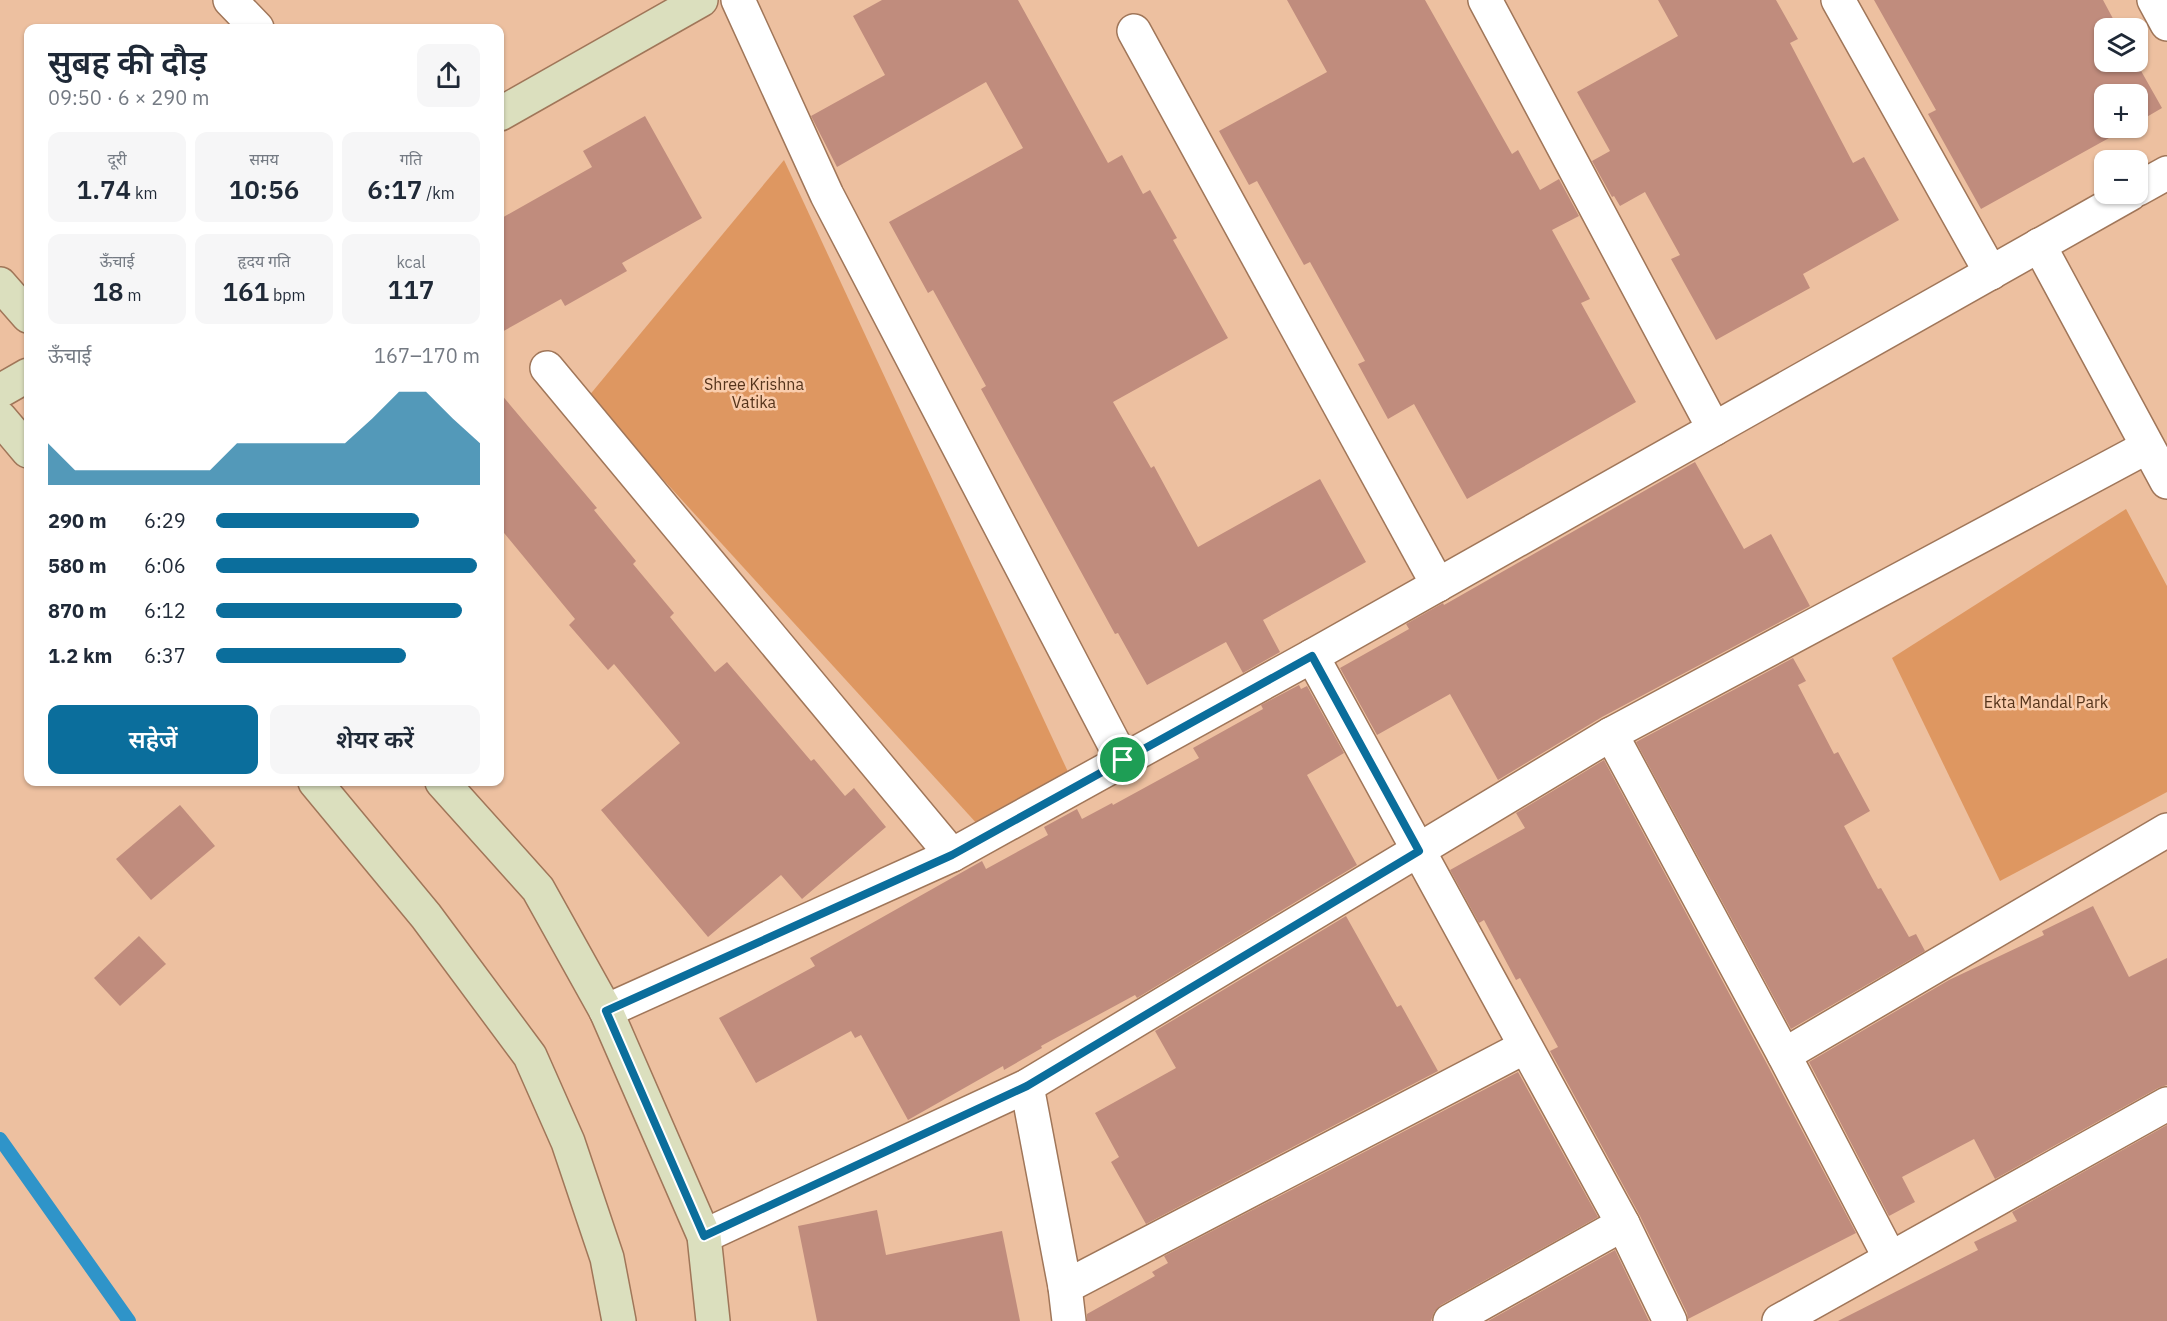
<!DOCTYPE html>
<html lang="hi">
<head>
<meta charset="utf-8">
<style>
	:root { --surface:#fff; --page:#f6f6f7; --text:#1f2937; --muted:#747a83; --accent:#0b6e9c }
	body { margin:0; font-family:"IBM Plex Sans","Noto Sans Devanagari",sans-serif; background:var(--page); color:var(--text); height:100vh; display:flex; flex-direction:column; font-size:22px; white-space:nowrap }
	* { box-sizing:border-box; margin:0 }
	p { font-size:20px; color:var(--muted) }
	.icon { flex:none; width:33px; height:33px; fill:none; stroke:currentColor; stroke-width:2; stroke-linecap:round; stroke-linejoin:round }
	.map { position:relative; flex:1; overflow:hidden }
	.details { position:absolute; left:24px; top:24px; width:480px; height:762px; display:flex; flex-direction:column; background:var(--surface); border-radius:12px; box-shadow:0 2px 4px #0004 }
	.details>* { flex:none }
	.fabs { position:absolute; left:2094px; top:18px; display:grid; gap:12px }
	.fabs a { display:grid; place-items:center; width:54px; height:54px; border-radius:12px; background:var(--surface); box-shadow:0 2px 4px #0004; font-size:30px }
	.pin { position:absolute; display:grid; place-items:center; width:51px; height:51px; color:#fff; margin:-26px; border:3px solid #fff; border-radius:50%; box-shadow:0 2px 6px #0007 }
	.round { display:grid; place-items:center; flex:none; width:63px; height:63px; border-radius:12px; background:var(--page) }
	.overview { display:flex; align-items:center; justify-content:space-between; height:102px; padding:0 24px }
	h1 { font-size:33px; font-weight:600; line-height:45px }
	.stats { display:grid; grid-template-columns:repeat(3,1fr); gap:9px; height:102px; padding:6px 24px }
	.stats div { display:grid; align-content:center; border-radius:12px; background:var(--page); text-align:center }
	.stats b { font-size:26px; font-weight:600 }
	.stats small { font-size:16px; font-weight:400 }
	.stats p { font-size:16px }
	.chart { height:168px; padding:12px 24px }
	.chart p { display:flex; justify-content:space-between }
	.chart svg { width:100%; height:108px; margin-top:6px; fill:var(--accent); opacity:.7 }
	.cta { display:flex; gap:12px; margin-top:auto; padding:12px 24px }
	.cta a { flex:1; height:69px; border-radius:12px; background:var(--accent); color:#fff; font-size:24px; font-weight:600; line-height:69px; text-align:center }
	.cta a+a { background:var(--page); color:var(--text) }
	ul { padding:0 24px; list-style:none; font-size:20px }
	li { display:grid; grid-template-columns:96px 72px 1fr; align-items:center; height:45px }
	li i { height:15px; border-radius:8px; background:var(--accent) }
	.map>svg:first-child { display:block }
	.green { fill:#de9761 }
	.lines { fill:none; stroke-linecap:round; stroke-linejoin:round }
	.stream { stroke:#2f94c9; stroke-width:14 }
	.building { fill:#c08c7d }
	.street-casing { stroke:#a07659; stroke-width:36 }
	.secondary-casing { stroke:#a07659; stroke-width:36 }
	.street { stroke:#fff; stroke-width:33 }
	.secondary { stroke:#dbdfbe; stroke-width:33 }
	.route-casing { stroke:#fff; stroke-width:12 }
	.route { stroke:#0b6e9c; stroke-width:8 }
	.labels { text-anchor:middle; dominant-baseline:central; stroke-width:5; stroke-linejoin:round; paint-order:stroke }
	.park-label { font-size:16px; fill:#55341b; stroke:#facdad }
</style>
</head>
<body>
<div class="map">
<svg width="2167" height="1321" viewBox="0 0 2167 1321">
	<rect width="100%" height="100%" fill="#edc0a0"/>
	<!-- green -->
	<g class="green">
		<polygon points="784,160 1069,774 979,826 588,397"/>
		<polygon points="2126,509 2167,586 2167,792 2000,881 1892,658"/>
	</g>
	<g class="lines">
		<!-- stream -->
		<polyline class="stream" points="0,1139 129,1321"/>
	</g>
	<!-- building -->
	<g class="building">
		<polygon points="882,0 1018,0 1108,163 1122,155 1143,194 1150,190 1177,238 1173,240 1228,338 1113,402 1151,468 1154,466 1198,547 1320,479 1366,562 1263,620 1280,652 1243,673 1226,642 1147,685 1118,633 1115,634 981,389 986,386 933,290 928,293 889,222 1023,148 986,82 837,167 811,116 885,75 853,16"/>
		<polygon points="1287,0 1425,0 1512,154 1518,150 1540,190 1559,179 1579,216 1552,230 1590,299 1581,303 1636,402 1467,499 1414,404 1388,419 1358,364 1365,361 1310,262 1304,265 1257,181 1249,185 1219,131 1327,72"/>
		<polygon points="1658,0 1776,0 1798,39 1790,43 1853,163 1864,157 1899,220 1803,274 1810,288 1716,340 1671,259 1680,255 1645,192 1620,206 1614,196 1612,197 1592,161 1610,151 1577,92 1678,36"/>
		<polygon points="1874,0 2103,0 2118,28 2104,28 2104,62 2136,62 2162,108 2138,122 2138,94 2104,94 2104,128 2127,128 1981,209 1928,114 1936,110"/>
		<polygon points="645,116 702,218 622,263 627,271 565,306 561,299 500,333 500,219 592,167 583,151"/>
		<polygon points="500,393 597,508 594,510 636,561 633,564 674,613 670,617 715,672 727,662 811,761 814,759 845,796 854,788 886,827 802,899 781,875 708,937 601,810 680,743 614,664 608,670 569,625 575,619 500,528"/>
		<polygon points="1695,462 1744,549 1771,534 1810,606 1602,717 1498,780 1450,694 1377,735 1340,668 1409,629 1406,624 1443,603 1444,605"/>
		<polygon points="1793,658 1806,681 1798,685 1834,754 1838,752 1870,811 1844,826 1878,889 1881,888 1909,937 1916,934 1925,951 1791,1029 1636,742"/>
		<polygon points="1299,685 1301,689 1307,686 1344,753 1307,775 1357,865 1137,998 1135,995 1041,1046 1042,1048 1004,1070 1003,1066 908,1120 861,1035 855,1038 851,1031 756,1083 719,1018 815,966 810,958 982,861 986,869 1048,835 1044,827 1077,809 1082,819 1112,803 1113,805 1199,758 1193,748 1263,709 1261,705"/>
		<polygon points="1604,760 1767,1064 1856,1233 1688,1319 1687,1313 1640,1216 1550,1051 1558,1047 1520,978 1516,980 1484,920 1479,923 1450,870 1525,828 1516,813"/>
		<polygon points="180,805 215,846 151,900 116,859"/>
		<polygon points="2093,906 2129,977 2167,958 2167,1085 2158,1088 1995,1179 1974,1139 1902,1177 1915,1202 1889,1216 1809,1062 1949,980 2044,935 2042,931"/>
		<polygon points="1346,916 1397,1007 1401,1005 1438,1071 1146,1224 1111,1162 1119,1157 1095,1113 1176,1068 1155,1031"/>
		<polygon points="139,936 166,964 120,1006 94,978"/>
		<polygon points="1518,1072 1598,1217 1441,1305 1434,1312 1431,1321 1087,1321 1087,1314 1155,1276 1152,1272 1168,1263 1164,1256"/>
		<polygon points="2167,1125 2167,1321 1838,1321 1978,1250 1974,1242 2017,1221 2012,1212"/>
		<polygon points="877,1210 886,1255 1002,1231 1020,1321 817,1321 798,1226"/>
		<polygon points="1615,1250 1649,1321 1488,1321"/>
	</g>
	<g class="lines">
		<!-- street casing -->
		<g class="street-casing">
			<g id="street">
				<polyline points="230,0 257,28"/>
				<polyline points="738,0 827,195 1123,761"/>
				<polyline points="1485,0 1714,429"/>
				<polyline points="1838,0 1991,273"/>
				<polyline points="2154,0 2167,24"/>
				<polyline points="1134,31 1438,585"/>
				<polyline points="2138,189 2167,173"/>
				<polyline points="2039,245 2167,482"/>
				<polyline points="547,368 952,855"/>
				<polyline points="1312,656 1623,1224 1670,1321"/>
				<polyline points="1611,734 1784,1055 1890,1258"/>
				<polyline points="606,1011 952,855 1312,656 2130,194"/>
				<polyline points="1784,1055 2167,830"/>
				<polyline points="1027,1086 1065,1287 1069,1321"/>
				<polyline points="704,1236 1027,1086 1611,734 2147,447"/>
				<polyline points="1065,1287 1525,1047"/>
				<polyline points="1450,1321 1623,1224"/>
				<polyline points="1779,1321 2167,1104"/>
			</g>
		</g>
		<!-- secondary casing -->
		<g class="secondary-casing">
			<g id="secondary">
				<polyline points="500,114 701,0"/>
				<polyline points="0,284 28,316"/>
				<polyline points="0,391 28,375"/>
				<polyline points="0,418 28,451"/>
				<polyline points="315,782 426,916 530,1056 568,1142 607,1258 619,1321"/>
				<polyline points="442,782 538,889 606,1011 704,1236 713,1321"/>
			</g>
		</g>
		<!-- street -->
		<use href="#street" class="street"/>
		<!-- secondary -->
		<use href="#secondary" class="secondary"/>
	</g>
	<g class="lines">
		<!-- route casing -->
		<g class="route-casing">
			<polygon id="route" points="1312,656 1419,851 1027,1086 704,1236 606,1011 952,855"/>
		</g>
		<!-- route -->
		<use href="#route" class="route"/>
	</g>
	<g class="labels">
		<!-- park labels -->
		<g class="park-label">
			<text x="754" y="384">Shree Krishna<tspan x="754" dy="18">Vatika</tspan></text>
			<text x="2046" y="702">Ekta Mandal Park</text>
		</g>
	</g>
</svg>
<div class="fabs">
<a><svg class="icon" aria-label="layers" viewBox="0 0 24 24"><path d="M12 4l9 5-9 5-9-5zM3 14l9 5 9-5"/></svg></a>
<a>+</a>
<a>−</a>
</div>
<div class="pin" style="left:1123px;top:760px;background:#1e9e55"><svg class="icon" aria-label="arrive" viewBox="0 0 24 24"><path d="M6 21V4h12l-3 4 3 4H6"/></svg></div>
<section class="details">
<div class="overview"><div><h1>सुबह की दौड़</h1><p>09:50 · 6 × 290 m</p></div><a class="round"><svg class="icon" aria-label="share" viewBox="0 0 24 24"><path d="M12 15V3M7 8l5-5 5 5M5 13v7h14v-7"/></svg></a></div>
<div class="stats">
<div><p>दूरी</p><b>1.74<small> km</small></b></div>
<div><p>समय</p><b>10:56</b></div>
<div><p>गति</p><b>6:17<small> /km</small></b></div>
</div>
<div class="stats">
<div><p>ऊँचाई</p><b>18<small> m</small></b></div>
<div><p>हृदय गति</p><b>161<small> bpm</small></b></div>
<div><p>kcal</p><b>117</b></div>
</div>
<div class="chart"><p><span>ऊँचाई</span>167–170 m</p>
<svg viewBox="0 0 160 44" preserveAspectRatio="none"><path d="M0 44V27L10 38L20 38L30 38L40 38L50 38L60 38L70 27L80 27L90 27L100 27L110 27L120 17L130 6L140 6L150 17L160 27V44z"/></svg>
</div>
<ul>
<li><b>290 m</b>6:29<i style="width:77%"></i></li>
<li><b>580 m</b>6:06<i style="width:99%"></i></li>
<li><b>870 m</b>6:12<i style="width:93%"></i></li>
<li><b>1.2 km</b>6:37<i style="width:72%"></i></li>
</ul>
<div class="cta"><a>सहेजें</a><a>शेयर करें</a></div>
</section>
</div>
</body>
</html>
